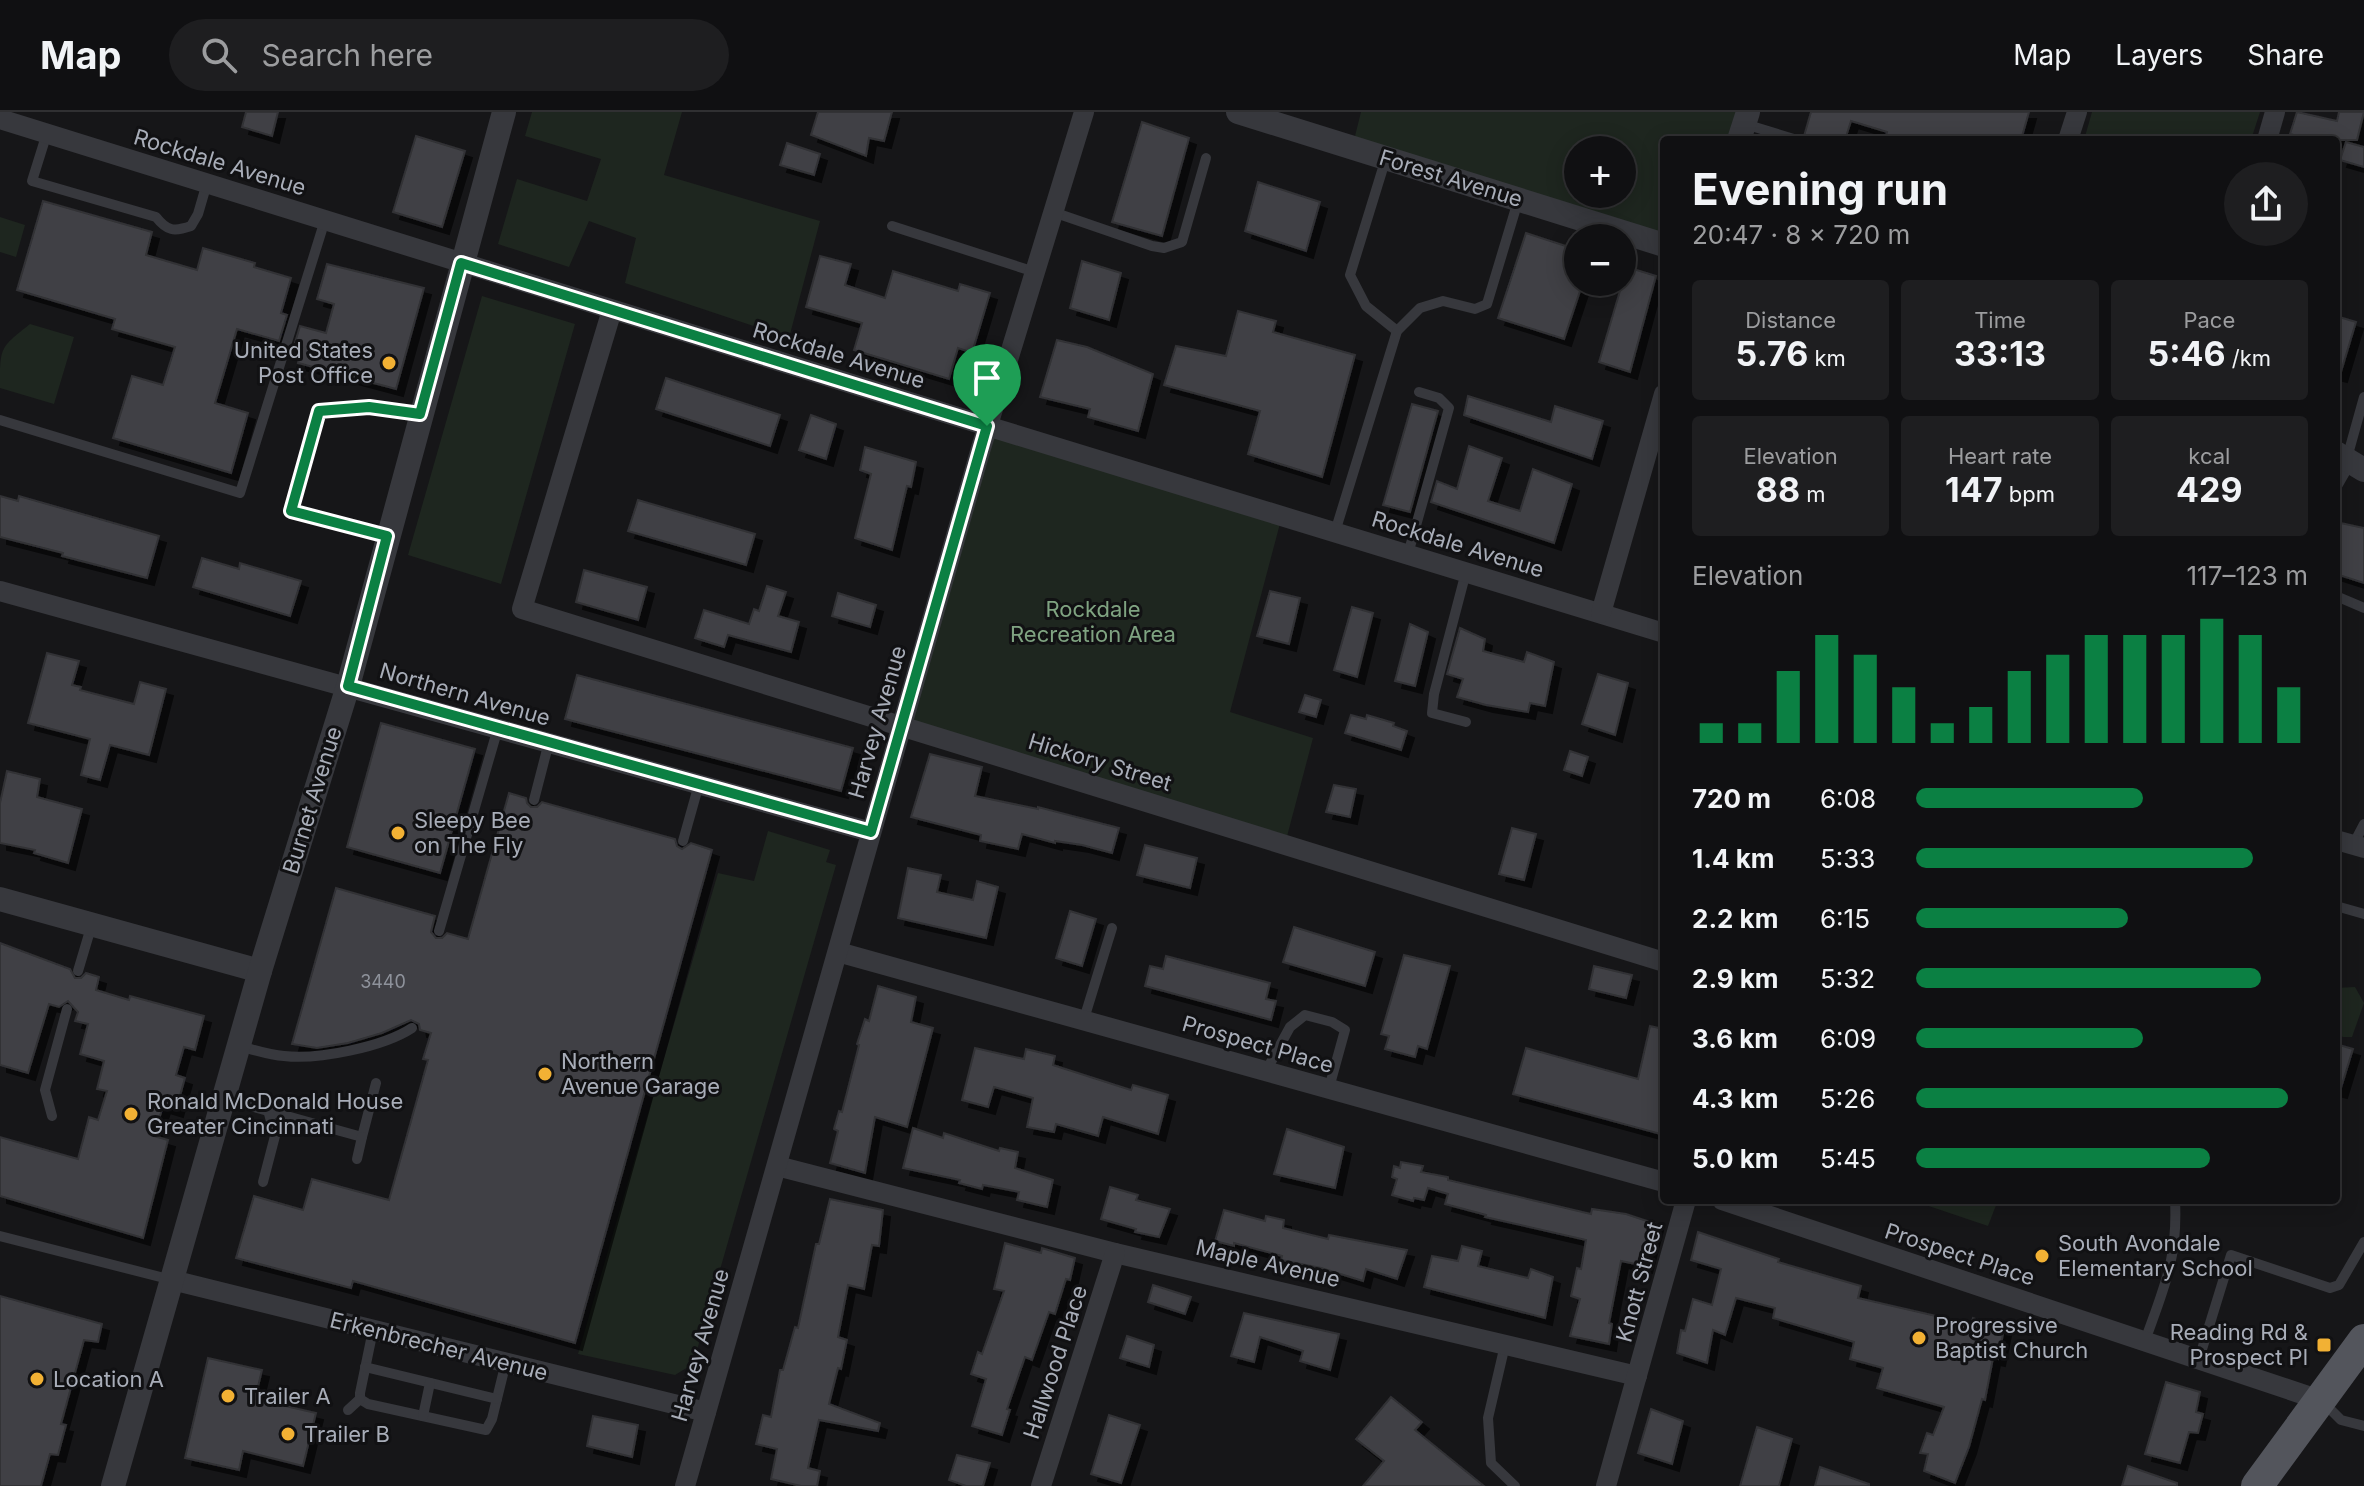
<!DOCTYPE html>
<html lang="en">
<head>
<meta charset="utf-8">
<style>
	:root { --surface:#101012; --page:#1e1e20; --text:#f1f3f6; --muted:#9c9d9f; --line:#303032; --accent:#0b8043 }
	body { margin:0; font-family:Inter,sans-serif; background:var(--page); color:var(--text); height:100vh; display:flex; flex-direction:column; font-size:30px; white-space:nowrap }
	* { box-sizing:border-box; margin:0 }
	p { font-size:26px; color:var(--muted) }
	.icon { flex:none; width:44px; height:44px; fill:none; stroke:currentColor; stroke-width:2; stroke-linecap:round; stroke-linejoin:round }
	.map { position:relative; flex:1; overflow:hidden }
	.drawer { position:absolute; left:1660px; top:24px; width:680px; height:1068px; display:flex; flex-direction:column; background:var(--surface); border-radius:8px; box-shadow:0 4px 20px #0003,0 0 0 2px var(--line) }
	.drawer>* { flex:none }
	.controls { position:absolute; left:1564px; top:24px; display:grid; gap:16px }
	.controls a { display:grid; place-items:center; width:72px; height:72px; border-radius:50%; background:var(--surface); box-shadow:0 4px 20px #0003,0 0 0 2px var(--line); font-size:40px }
	.pin { position:absolute; display:grid; place-items:center; width:68px; height:68px; color:#fff; margin:-82px -34px; border-radius:50% 50% 50% 0; rotate:-45deg; box-shadow:0 0 8px #0007 }
	.pin .icon { rotate:45deg }
	.round { display:grid; place-items:center; flex:none; width:84px; height:84px; border-radius:42px; background:var(--page) }
	.head { display:flex; align-items:center; justify-content:space-between; height:136px; padding:0 32px }
	h1 { font-size:44px; font-weight:700; line-height:60px }
	.figures { display:grid; grid-template-columns:repeat(3,1fr); gap:12px; height:136px; padding:8px 32px }
	.figures div { display:grid; align-content:center; border-radius:8px; background:var(--page); text-align:center }
	.figures b { font-size:34px; font-weight:700 }
	.figures small { font-size:22px; font-weight:400 }
	.figures p { font-size:22px }
	.chart { height:224px; padding:16px 32px }
	.chart p { display:flex; justify-content:space-between }
	.chart svg { width:100%; height:144px; margin-top:8px; stroke:var(--accent); stroke-width:6 }
	ul { padding:0 32px; list-style:none; font-size:26px }
	li { display:grid; grid-template-columns:128px 96px 1fr; align-items:center; height:60px }
	li i { height:20px; border-radius:10px; background:var(--accent) }
	header { display:flex; align-items:center; gap:48px; box-sizing:border-box; height:112px; padding:0 40px; background:var(--surface); border-bottom:2px solid var(--line) }
	header strong { font-size:38px }
	nav { display:flex; gap:44px; margin-inline-start:auto; font-size:28px }
	.search { width:560px; height:72px; background:var(--page); display:flex; align-items:center; gap:20px; box-sizing:border-box; padding:0 28px; border-radius:44px; color:var(--muted); font-size:30px }
	.map>svg:first-child { display:block }
	.green { fill:#1e261f; fill-rule:evenodd }
	.building { fill:#404145; stroke:#303034; stroke-width:2; filter:url(#shadow) }
	.lines { fill:none; stroke-linecap:round; stroke-linejoin:round }
	.service { stroke:#37383d; stroke-width:10 }
	.minor { stroke:#37383d; stroke-width:20 }
	.tertiary { stroke:#37383d; stroke-width:24 }
	.primary { stroke:#53555c; stroke-width:32 }
	.route-casing { stroke:#fff; stroke-width:16 }
	.route { stroke:#0b8043; stroke-width:10 }
	.poi-dot { fill:#f2b134; stroke:#111113; stroke-width:3 }
	.labels { text-anchor:middle; dominant-baseline:central; stroke-width:6; stroke-linejoin:round; paint-order:stroke }
	.number-label { font-size:18px; fill:#8e929b }
	.street-label { font-size:22px; fill:#a8adb8; stroke:#111113 }
	.poi-label { font-size:22px; fill:#a8adb8; stroke:#111113; text-anchor:start }
	.park-label { font-size:22px; fill:#7fa381; stroke:#111113 }
</style>
</head>
<body>
<header>
<strong>Map</strong>
<div class="search"><svg class="icon" aria-label="search" viewBox="0 0 24 24"><circle cx="10" cy="10" r="6"/><path d="M15 15l6 6"/></svg>Search here</div>
<nav><a>Map</a><a>Layers</a><a>Share</a></nav>
</header>
<div class="map">
<svg width="2364" height="1374" viewBox="0 0 2364 1374">
	<defs>
		<filter id="shadow"><feDropShadow dx="7" dy="7" stdDeviation="0" flood-color="#0009"/></filter>
	</defs>
	<rect width="100%" height="100%" fill="#161618"/>
	<!-- green -->
	<g class="green">
		<polygon points="532,0 682,0 664,63 820,109 789,226 625,171 636,126 589,109 569,155 498,132 517,67 587,89 601,47 525,24"/>
		<path d="M1361 0H1748L1739 28H1664V133L1352 36ZM1578 38H1622V82H1578Z"/>
		<polygon points="2092,0 2260,0 2251,28 2084,28"/>
		<polygon points="0,105 25,113 16,145 0,140"/>
		<polygon points="482,184 575,212 501,472 408,443"/>
		<path d="M30 212 74 225 54 292 0 276C0 234 0 236 30 212Z"/>
		<polygon points="987,314 1282,404 1230,600 1313,626 1285,732 901,614"/>
		<polygon points="768,719 830,738 826,750 836,753 693,1252 675,1263 578,1242 718,761 754,769"/>
		<polygon points="2355,875 2364,891 2352,925 2343,925 2336,922 2336,876"/>
		<polygon points="1911,1088 1998,1088 1988,1114"/>
	</g>
	<!-- building -->
	<g class="building">
		<polygon points="246,0 278,0 272,24 242,15"/>
		<polygon points="818,0 892,0 884,29 869,26 866,44 811,23"/>
		<polygon points="1811,0 2029,0 2021,28 1885,28 1887,20 1851,9 1845,28 1818,28 1804,24"/>
		<polygon points="2297,0 2337,9 2339,0 2364,0 2357,28 2312,28 2290,22"/>
		<polygon points="1142,10 1189,26 1162,124 1112,110"/>
		<polygon points="416,24 465,39 442,115 393,100"/>
		<polygon points="2346,30 2364,35 2364,55 2340,48"/>
		<polygon points="787,31 820,42 814,63 780,53"/>
		<polygon points="1258,70 1320,90 1306,139 1245,119"/>
		<polygon points="43,89 152,120 146,143 197,158 203,136 255,151 254,155 291,166 281,201 287,203 279,229 237,217 215,291 248,301 231,361 113,326 132,264 163,273 175,235 112,217 115,207 17,178"/>
		<polygon points="1526,121 1578,138 1578,170 1583,170 1564,227 1498,206"/>
		<polygon points="820,144 851,152 845,173 885,186 893,159 958,179 960,172 990,181 972,241 958,236 949,267 854,238 862,211 806,195"/>
		<polygon points="1082,149 1121,161 1109,208 1070,196"/>
		<polygon points="327,152 424,176 396,277 298,251 302,236 294,234 300,214 326,221 334,192 317,187"/>
		<polygon points="1627,155 1656,164 1630,260 1599,250"/>
		<polygon points="1238,199 1276,209 1273,220 1355,243 1322,365 1248,342 1260,299 1164,273 1176,234 1226,244"/>
		<polygon points="2336,204 2356,210 2340,263 2336,262"/>
		<polygon points="1057,228 1087,235 1153,262 1138,319 1088,305 1090,297 1040,285"/>
		<polygon points="666,266 780,303 770,334 656,297"/>
		<polygon points="1468,284 1551,310 1555,294 1603,309 1592,347 1464,303"/>
		<polygon points="1412,292 1438,299 1410,400 1383,393"/>
		<polygon points="811,303 836,312 826,347 799,338"/>
		<polygon points="1469,334 1502,346 1488,389 1520,399 1533,357 1572,372 1554,431 1431,390 1437,369 1457,377"/>
		<polygon points="865,335 916,350 911,375 907,374 892,438 855,426 871,362 860,358"/>
		<polygon points="0,384 18,389 19,384 159,424 147,466 62,444 63,441 0,425"/>
		<polygon points="638,388 755,422 746,453 628,419"/>
		<polygon points="2336,410 2364,416 2364,471 2336,462"/>
		<polygon points="202,446 239,457 240,451 301,469 290,504 193,475"/>
		<polygon points="584,458 647,475 638,508 576,490"/>
		<polygon points="767,474 786,480 778,504 799,510 791,540 728,523 724,535 695,526 704,498 749,512 754,497 759,499"/>
		<polygon points="1270,479 1300,486 1289,532 1257,524"/>
		<polygon points="838,481 876,493 870,515 832,504"/>
		<polygon points="1352,495 1373,501 1357,565 1334,558"/>
		<polygon points="1410,512 1428,520 1415,574 1395,569"/>
		<polygon points="1460,516 1485,527 1483,539 1524,550 1527,540 1554,550 1545,594 1530,591 1528,600 1486,593 1457,585 1463,567 1447,562"/>
		<polygon points="47,541 79,549 72,573 81,575 80,578 134,592 140,570 166,577 149,643 110,633 100,668 81,663 90,627 28,611"/>
		<polygon points="1598,562 1628,571 1615,623 1582,612"/>
		<polygon points="577,563 853,636 841,679 565,607"/>
		<polygon points="1305,583 1321,588 1316,605 1299,600"/>
		<polygon points="1351,603 1366,607 1367,603 1394,611 1393,614 1407,619 1401,638 1345,621"/>
		<polygon points="381,611 475,637 440,761 347,735"/>
		<polygon points="1570,639 1588,645 1582,664 1564,658"/>
		<polygon points="930,642 982,655 975,684 1038,697 1038,695 1119,716 1112,741 1082,733 1055,729 1055,731 1022,722 1018,737 980,729 981,723 911,705"/>
		<polygon points="7,659 40,667 37,685 82,697 68,751 34,741 35,738 0,731 0,691"/>
		<polygon points="1334,673 1356,677 1350,705 1326,700"/>
		<polygon points="509,681 526,686 527,691 531,695 537,695 542,690 675,727 677,734 682,737 691,731 712,738 575,1231 353,1169 351,1176 236,1146 254,1084 303,1098 312,1067 389,1088 428,948 423,947 431,921 420,918 419,912 411,908 382,921 348,931 317,936 292,932 336,776 435,804 431,820 436,826 442,826 447,821 468,827"/>
		<polygon points="1512,716 1536,722 1524,768 1499,762"/>
		<polygon points="1145,733 1197,746 1190,776 1137,763"/>
		<polygon points="908,756 941,763 937,780 973,788 977,769 998,775 986,826 898,806"/>
		<polygon points="1070,799 1096,807 1082,854 1056,846"/>
		<polygon points="1294,815 1375,840 1365,874 1283,850"/>
		<polygon points="0,831 70,857 75,866 81,866 86,861 99,865 96,878 129,888 130,884 204,904 195,938 184,935 176,963 185,966 176,998 163,994 154,1024 168,1028 143,1126 0,1084 0,1025 78,1047 89,1005 98,1008 107,979 97,977 104,949 80,942 88,912 75,909 78,900 68,889 59,895 49,892 28,961 0,953"/>
		<polygon points="1404,843 1450,854 1427,937 1418,934 1415,945 1385,937 1389,924 1381,922"/>
		<polygon points="1166,844 1270,871 1266,887 1276,889 1271,908 1145,874 1150,854 1163,857"/>
		<polygon points="1594,854 1632,863 1626,886 1589,877"/>
		<polygon points="878,874 916,885 911,910 933,916 907,1015 875,1005 865,1061 830,1051 838,1019 834,1017 839,999 842,1000 859,933 857,932 865,907 869,909"/>
		<polygon points="1650,914 1664,917 1664,1023 1513,982 1526,936 1638,967"/>
		<polygon points="2336,932 2353,937 2340,979 2336,978"/>
		<polygon points="975,936 1024,947 1026,937 1055,944 1053,953 1131,978 1133,973 1168,983 1158,1022 1103,1005 1098,1024 1056,1012 1054,1020 1027,1015 1033,986 994,975 988,995 962,988"/>
		<polygon points="913,1016 943,1026 944,1021 999,1039 1000,1036 1018,1040 1015,1056 1053,1068 1047,1095 1017,1088 1019,1080 983,1073 982,1077 959,1071 960,1068 903,1056"/>
		<polygon points="1287,1017 1344,1035 1335,1076 1274,1062"/>
		<polygon points="1401,1050 1423,1054 1421,1060 1448,1065 1448,1068 1591,1102 1592,1097 1626,1102 1656,1112 1645,1154 1621,1149 1609,1211 1612,1212 1609,1232 1570,1224 1580,1187 1571,1184 1577,1156 1581,1157 1586,1128 1485,1105 1486,1103 1445,1092 1448,1082 1428,1076 1424,1088 1414,1086 1413,1089 1392,1083 1397,1067 1392,1065 1394,1054 1400,1056"/>
		<polygon points="1110,1075 1138,1083 1136,1088 1170,1097 1159,1125 1135,1120 1136,1117 1101,1107"/>
		<polygon points="830,1087 883,1098 879,1134 872,1133 864,1177 848,1173 838,1225 847,1228 841,1257 838,1256 829,1292 880,1311 878,1319 819,1308 808,1356 820,1359 817,1374 801,1374 771,1367 777,1337 756,1332 763,1303 771,1305 780,1258 783,1258 795,1215 798,1216 816,1132 819,1132"/>
		<polygon points="1224,1098 1265,1109 1266,1104 1284,1108 1283,1116 1328,1127 1329,1123 1407,1138 1397,1167 1366,1157 1363,1169 1321,1156 1281,1148 1282,1144 1234,1131 1234,1134 1215,1129"/>
		<polygon points="1698,1120 1779,1147 1778,1150 1861,1174 1858,1186 1971,1212 1973,1206 2004,1217 1998,1247 1993,1246 1985,1288 1982,1287 1969,1335 1955,1371 1924,1359 1928,1342 1920,1341 1927,1321 1933,1323 1944,1295 1877,1276 1883,1256 1850,1247 1854,1230 1773,1206 1775,1196 1736,1186 1725,1223 1713,1218 1707,1251 1677,1241 1681,1218 1685,1219 1693,1187 1712,1193 1721,1157 1691,1148"/>
		<polygon points="1005,1131 1041,1141 1042,1136 1075,1146 1070,1168 1066,1167 1055,1202 1049,1200 1032,1248 1025,1245 1007,1297 1010,1298 1002,1323 972,1314 986,1267 971,1262 978,1240 982,1242 1004,1179 994,1177"/>
		<polygon points="1462,1134 1482,1139 1478,1154 1528,1166 1531,1157 1553,1165 1545,1206 1424,1175 1432,1144 1458,1149"/>
		<polygon points="1153,1173 1191,1185 1185,1202 1148,1190"/>
		<polygon points="0,1184 102,1212 98,1230 84,1228 61,1312 66,1313 58,1343 50,1342 41,1374 0,1374"/>
		<polygon points="1244,1201 1339,1222 1330,1258 1300,1249 1303,1239 1260,1225 1254,1250 1231,1244"/>
		<polygon points="1127,1224 1154,1233 1149,1255 1120,1246"/>
		<polygon points="208,1246 262,1258 255,1287 316,1301 303,1354 243,1339 239,1358 185,1346"/>
		<polygon points="2166,1270 2200,1280 2196,1300 2203,1302 2198,1321 2189,1320 2180,1351 2145,1342"/>
		<polygon points="1391,1285 1422,1310 1415,1318 1484,1374 1363,1374 1384,1349 1356,1327"/>
		<polygon points="1651,1297 1683,1309 1672,1352 1638,1341"/>
		<polygon points="1109,1303 1140,1313 1121,1371 1091,1362"/>
		<polygon points="593,1304 638,1313 632,1345 587,1334"/>
		<polygon points="1757,1315 1792,1327 1779,1374 1740,1374"/>
		<polygon points="957,1343 990,1351 983,1374 966,1374 949,1368"/>
		<polygon points="2128,1354 2177,1371 2177,1374 2122,1374"/>
		<polygon points="1820,1355 1869,1372 1869,1374 1815,1374"/>
	</g>
	<g class="lines">
		<!-- service -->
		<g class="service">
			<polyline points="1745,12 1797,28"/>
			<path d="M47 21 32 69 156 105C167 119 174 120 191 114L198 102 207 71"/>
			<polyline points="1386,46 1350,163 1366,194 1397,219"/>
			<polyline points="1053,100 1152,134 1164,136 1182,130 1206,46"/>
			<polyline points="892,114 1035,160"/>
			<polyline points="0,308 240,381 325,108"/>
			<polyline points="2347,346 2364,285"/>
			<polyline points="2336,376 2351,350"/>
			<polyline points="1335,420 1397,219 1420,196 1443,189 1475,197 1487,192 1518,89"/>
			<polyline points="387,424 291,399 319,299 369,295 420,302"/>
			<polyline points="1408,442 1449,296 1439,286 1419,280"/>
			<polyline points="2336,484 2364,496"/>
			<polyline points="1466,610 1432,601 1434,582 1466,460"/>
			<polyline points="534,688 549,630"/>
			<polyline points="683,729 699,672"/>
			<polyline points="2353,733 2364,712"/>
			<polyline points="2336,794 2364,802"/>
			<polyline points="439,819 498,616"/>
			<polyline points="78,859 92,812"/>
			<polyline points="1084,907 1112,816"/>
			<path d="M240 934C254 938 269 943 284 944 318 948 383 935 412 916"/>
			<polyline points="1266,959 1290,915 1305,903 1332,910 1345,918 1329,976"/>
			<polyline points="225,987 362,1025 376,971"/>
			<polyline points="52,1004 45,978 67,897"/>
			<polyline points="357,1047 362,1025"/>
			<polyline points="263,1070 275,1024 268,998"/>
			<polyline points="0,1124 172,1168"/>
			<polyline points="373,1218 360,1281 360,1287 368,1292 486,1318 492,1307 506,1250"/>
			<path d="M2145 1229C2164 1175 2178 1147 2175 1088"/>
			<polyline points="1505,1233 1488,1306 1491,1351 1515,1374"/>
			<polyline points="2199,1247 2231,1143 2330,1176 2339,1173 2364,1130"/>
			<polyline points="365,1255 497,1287"/>
			<polyline points="2325,1292 2341,1308 2364,1314"/>
			<polyline points="348,1298 360,1287"/>
			<polyline points="423,1304 430,1271"/>
		</g>
		<!-- minor -->
		<g class="minor">
			<polyline points="0,7 987,314 1664,521"/>
			<polyline points="2068,28 2077,0"/>
			<polyline points="2267,28 2275,0"/>
			<polyline points="612,198 522,497 1664,850"/>
			<polyline points="0,479 871,720"/>
			<polyline points="1601,501 1664,282"/>
			<polyline points="2336,728 2364,736"/>
			<polyline points="838,840 1664,1070"/>
			<polyline points="777,1054 1115,1141 1637,1264"/>
			<polyline points="1722,1088 2320,1288"/>
			<polyline points="172,1168 706,1300"/>
			<polyline points="685,1374 981,336 1084,0"/>
			<polyline points="1041,1374 1115,1141"/>
			<polyline points="1606,1374 1686,1088"/>
		</g>
		<!-- tertiary -->
		<g class="tertiary">
			<polyline points="1238,0 1664,133"/>
			<polyline points="1739,28 1748,0"/>
			<polyline points="2336,341 2364,358"/>
			<polyline points="0,787 260,859"/>
			<polyline points="113,1374 260,859 348,574 504,0"/>
		</g>
		<!-- primary -->
		<polyline class="primary" points="2257,1374 2364,1228"/>
	</g>
	<g class="lines">
		<!-- route casing -->
		<g class="route-casing">
			<polygon id="route" points="461,151 987,314 871,720 348,574 387,424 291,399 319,299 369,295 420,302"/>
		</g>
		<!-- route -->
		<use href="#route" class="route"/>
	</g>
	<!-- markers -->
	<g class="poi-dot">
		<circle cx="389" cy="251" r="8"/>
		<circle cx="398" cy="721" r="8"/>
		<circle cx="545" cy="962" r="8"/>
		<circle cx="131" cy="1002" r="8"/>
		<circle cx="2042" cy="1144" r="8"/>
		<circle cx="1919" cy="1226" r="8"/>
		<rect x="2316" y="1225" width="16" height="16" rx="4"/>
		<circle cx="37" cy="1267" r="8"/>
		<circle cx="228" cy="1284" r="8"/>
		<circle cx="288" cy="1322" r="8"/>
	</g>
	<g class="labels">
		<!-- number labels -->
		<g class="number-label">
			<text x="383" y="869">3440</text>
		</g>
		<!-- street labels -->
		<g class="street-label">
			<text transform="translate(220 50) rotate(17)">Rockdale Avenue</text>
			<text transform="translate(1451 66) rotate(17)">Forest Avenue</text>
			<text transform="translate(839 243) rotate(17)">Rockdale Avenue</text>
			<text transform="translate(1458 432) rotate(17)">Rockdale Avenue</text>
			<text transform="translate(465 582) rotate(16)">Northern Avenue</text>
			<text transform="translate(877 610) rotate(-74)">Harvey Avenue</text>
			<text transform="translate(1100 650) rotate(17)">Hickory Street</text>
			<text transform="translate(312 688) rotate(-73)">Burnet Avenue</text>
			<text transform="translate(1258 932) rotate(16)">Prospect Place</text>
			<text transform="translate(1960 1142) rotate(18)">Prospect Place</text>
			<text transform="translate(1268 1151) rotate(13)">Maple Avenue</text>
			<text transform="translate(1639 1170) rotate(-75)">Knott Street</text>
			<text transform="translate(700 1233) rotate(-74)">Harvey Avenue</text>
			<text transform="translate(439 1234) rotate(14)">Erkenbrecher Avenue</text>
			<text transform="translate(1055 1250) rotate(-72)">Hallwood Place</text>
		</g>
		<!-- poi labels -->
		<g class="poi-label">
			<text x="373" y="238" text-anchor="end">United States<tspan x="373" dy="25">Post Office</tspan></text>
			<text x="414" y="708">Sleepy Bee<tspan x="414" dy="25">on The Fly</tspan></text>
			<text x="561" y="949">Northern<tspan x="561" dy="25">Avenue Garage</tspan></text>
			<text x="147" y="989">Ronald McDonald House<tspan x="147" dy="25">Greater Cincinnati</tspan></text>
			<text x="2058" y="1131">South Avondale<tspan x="2058" dy="25">Elementary School</tspan></text>
			<text x="1935" y="1213">Progressive<tspan x="1935" dy="25">Baptist Church</tspan></text>
			<text x="2308" y="1220" text-anchor="end">Reading Rd &amp;<tspan x="2308" dy="25">Prospect Pl</tspan></text>
			<text x="53" y="1267">Location A</text>
			<text x="244" y="1284">Trailer A</text>
			<text x="304" y="1322">Trailer B</text>
		</g>
		<!-- park labels -->
		<g class="park-label">
			<text x="1093" y="497">Rockdale<tspan x="1093" dy="25">Recreation Area</tspan></text>
		</g>
	</g>
</svg>
<div class="controls">
<a>+</a>
<a>−</a>
</div>
<div class="pin" style="left:987px;top:314px;background:#1e9e55"><svg class="icon" aria-label="arrive" viewBox="0 0 24 24"><path d="M6 21V4h12l-3 4 3 4H6"/></svg></div>
<section class="drawer">
<div class="head"><div><h1>Evening run</h1><p>20:47 · 8 × 720 m</p></div><a class="round"><svg class="icon" aria-label="share" viewBox="0 0 24 24"><path d="M12 15V3M7 8l5-5 5 5M5 13v7h14v-7"/></svg></a></div>
<div class="figures">
<div><p>Distance</p><b>5.76<small> km</small></b></div>
<div><p>Time</p><b>33:13</b></div>
<div><p>Pace</p><b>5:46<small> /km</small></b></div>
</div>
<div class="figures">
<div><p>Elevation</p><b>88<small> m</small></b></div>
<div><p>Heart rate</p><b>147<small> bpm</small></b></div>
<div><p>kcal</p><b>429</b></div>
</div>
<div class="chart"><p><span>Elevation</span>117–123 m</p>
<svg viewBox="0 0 160 44" preserveAspectRatio="none"><path d="M5 44V38M15 44V38M25 44V22M35 44V11M45 44V17M55 44V27M65 44V38M75 44V33M85 44V22M95 44V17M105 44V11M115 44V11M125 44V11M135 44V6M145 44V11M155 44V27"/></svg>
</div>
<ul>
<li><b>720 m</b>6:08<i style="width:58%"></i></li>
<li><b>1.4 km</b>5:33<i style="width:86%"></i></li>
<li><b>2.2 km</b>6:15<i style="width:54%"></i></li>
<li><b>2.9 km</b>5:32<i style="width:88%"></i></li>
<li><b>3.6 km</b>6:09<i style="width:58%"></i></li>
<li><b>4.3 km</b>5:26<i style="width:95%"></i></li>
<li><b>5.0 km</b>5:45<i style="width:75%"></i></li>
</ul>
</section>
</div>
</body>
</html>
